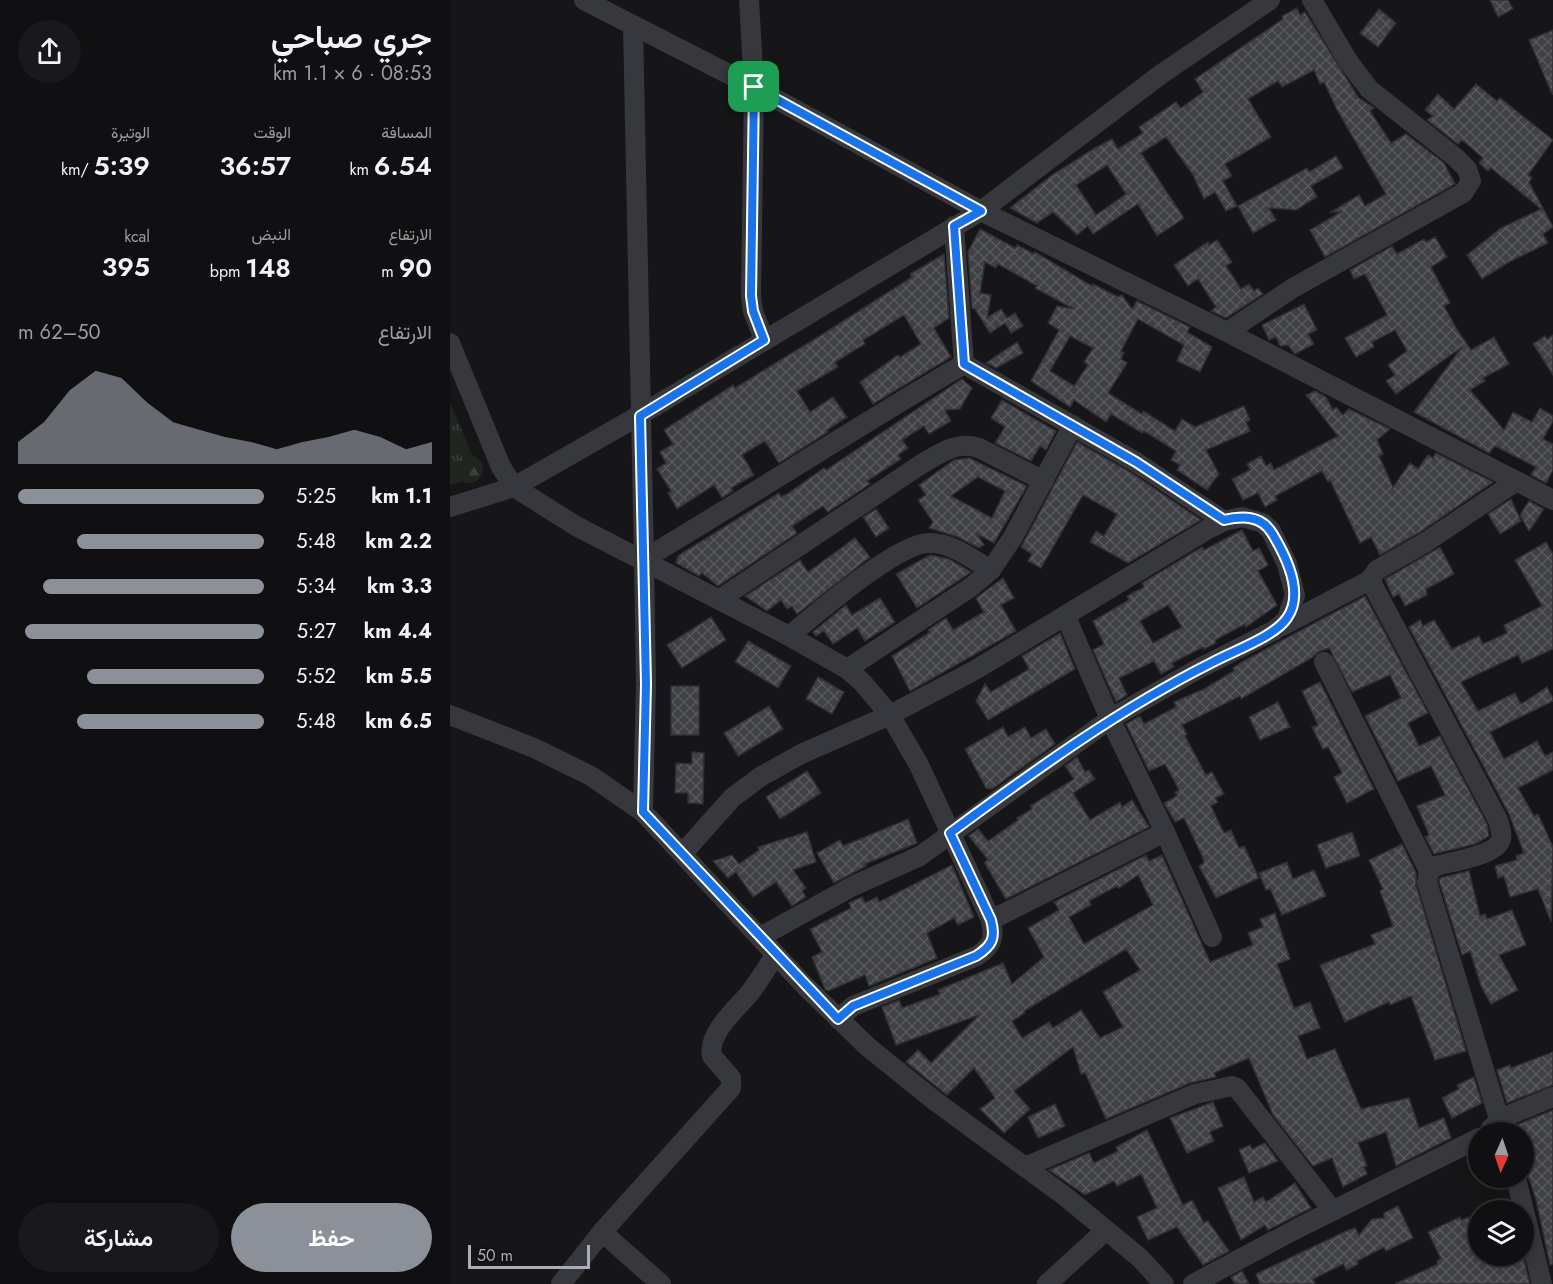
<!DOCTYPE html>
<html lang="ar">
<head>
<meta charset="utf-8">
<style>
	:root { --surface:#101012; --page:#19191b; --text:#f1f3f6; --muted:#9c9d9f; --line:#303032; --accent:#8c9099 }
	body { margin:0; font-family:Jost,Vazirmatn,sans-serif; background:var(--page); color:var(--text); direction:rtl; height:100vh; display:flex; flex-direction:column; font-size:22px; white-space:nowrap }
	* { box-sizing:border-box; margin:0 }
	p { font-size:20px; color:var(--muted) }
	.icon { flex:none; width:33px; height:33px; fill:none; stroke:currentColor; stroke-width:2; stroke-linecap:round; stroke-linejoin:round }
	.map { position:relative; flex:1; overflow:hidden; direction:ltr }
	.details { display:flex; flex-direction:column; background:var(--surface); width:450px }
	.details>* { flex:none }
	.needle { width:39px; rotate:183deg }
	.tools { position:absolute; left:1018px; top:1122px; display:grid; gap:12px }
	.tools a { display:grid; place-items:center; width:66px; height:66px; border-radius:50%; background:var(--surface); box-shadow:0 3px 15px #0003,0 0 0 2px var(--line); font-size:30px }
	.scale { position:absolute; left:18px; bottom:15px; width:122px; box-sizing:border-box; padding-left:6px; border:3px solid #a8adb8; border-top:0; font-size:16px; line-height:21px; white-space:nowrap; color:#a8adb8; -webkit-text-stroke:4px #111113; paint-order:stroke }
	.pin { position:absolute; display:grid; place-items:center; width:51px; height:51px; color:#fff; margin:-26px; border-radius:12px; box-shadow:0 3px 9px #0006 }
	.round { display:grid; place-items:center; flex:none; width:63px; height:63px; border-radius:32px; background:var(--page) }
	.headline { display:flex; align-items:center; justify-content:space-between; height:102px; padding:0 18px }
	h1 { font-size:33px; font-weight:600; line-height:45px }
	.figures { display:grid; grid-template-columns:repeat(3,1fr); gap:9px; height:102px; padding:6px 18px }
	.figures div { display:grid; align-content:center }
	.figures b { font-size:26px; font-weight:600 }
	.figures small { font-size:16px; font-weight:400 }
	.figures p { font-size:16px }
	.chart { height:168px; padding:12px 18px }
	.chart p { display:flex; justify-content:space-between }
	.chart svg { width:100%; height:108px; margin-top:6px; fill:var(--accent); opacity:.7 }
	.cta { display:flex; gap:12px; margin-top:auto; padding:12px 18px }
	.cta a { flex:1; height:69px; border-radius:36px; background:var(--accent); color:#fff; font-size:24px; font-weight:600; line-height:69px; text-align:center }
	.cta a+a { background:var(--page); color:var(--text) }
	ul { padding:0 18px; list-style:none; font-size:20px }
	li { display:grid; grid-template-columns:96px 72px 1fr; align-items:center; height:45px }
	li i { height:15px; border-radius:8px; background:var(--accent) }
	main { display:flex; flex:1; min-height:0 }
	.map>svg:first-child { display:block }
	.grass { fill:url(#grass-tufts) }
	.forest { fill:url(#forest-firs) }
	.building { fill:url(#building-cross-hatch); stroke:#303034; stroke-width:1.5; fill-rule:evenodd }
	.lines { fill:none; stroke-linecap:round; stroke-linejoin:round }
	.minor { stroke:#37383d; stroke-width:20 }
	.route-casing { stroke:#fff; stroke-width:12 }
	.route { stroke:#1a73e8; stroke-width:8 }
</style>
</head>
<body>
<main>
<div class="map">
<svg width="1103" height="1284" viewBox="0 0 1103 1284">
	<defs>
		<pattern id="grass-tufts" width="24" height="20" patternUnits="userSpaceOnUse" patternTransform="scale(1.5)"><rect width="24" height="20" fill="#1e261f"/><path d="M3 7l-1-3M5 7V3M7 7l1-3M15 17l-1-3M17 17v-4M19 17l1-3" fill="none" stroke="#3c433d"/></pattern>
		<pattern id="forest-firs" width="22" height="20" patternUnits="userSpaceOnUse" patternTransform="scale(1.5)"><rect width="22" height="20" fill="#1e261f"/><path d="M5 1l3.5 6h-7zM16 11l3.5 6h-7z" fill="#3c433d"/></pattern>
		<pattern id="building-cross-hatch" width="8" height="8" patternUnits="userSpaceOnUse" patternTransform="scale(1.5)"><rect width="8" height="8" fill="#404145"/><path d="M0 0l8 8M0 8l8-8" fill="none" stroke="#595a5e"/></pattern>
	</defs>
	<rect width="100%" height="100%" fill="#161618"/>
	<!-- grass -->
	<polygon class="grass" points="0,402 31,476 0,485"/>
	<!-- forest -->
	<circle class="forest" cx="19" cy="469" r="14"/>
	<!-- building -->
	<g class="building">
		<polygon points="1040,0 1058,0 1063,9 1048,17"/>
		<path d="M847 8 850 15 855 12 908 97 924 108 920 111 941 143 956 134 994 163 1005 184 875 257 860 230 891 212H881L909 195 915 206 936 194 887 110 874 82 870 84 864 70 832 87 828 81 798 99 821 137 775 164 782 176 773 181 787 206 776 211 765 192 754 199 743 175 716 137 691 153 734 218 707 236 688 204 643 234 638 226 627 235 603 212 587 223 560 208 602 175 645 148 662 139 668 149 693 133 689 127 726 102 731 108 753 92 745 79 833 19 832 16ZM657 165 676 194 646 215 626 185Z"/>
		<polygon points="929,9 946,23 928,47 910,33"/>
		<polygon points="1103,30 1103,94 1102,94 1079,40"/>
		<polygon points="1026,84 1047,101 1050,98 1103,140 1078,175 1082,178 1079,182 1103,227 1093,234 1098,243 1059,262 1032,279 1017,255 1051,228 1091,209 1041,168 1038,171 1029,163 1033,158 1012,140 1008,144 977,120 983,116 975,110 988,94 1004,109"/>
		<polygon points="886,156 893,168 861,186 867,197 846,210 819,208 826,220 803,233 788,206 857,168 859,172"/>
		<path d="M530 229 565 248 567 245 584 254 585 252 642 286 643 284 668 297 672 295 682 309 687 301 740 327 737 332 762 347 750 372 727 361 734 345 688 319 671 351 674 353 671 359 677 363 658 393 692 414 693 411 725 431 732 419 745 427 794 406 800 420 796 422 800 431 756 450 769 474 757 490 727 470 730 465 721 460 726 451 694 431 692 433 661 414 656 422 624 400 620 407 581 381 609 330 598 323 607 306 624 309 585 288 587 286 548 264 546 268 535 262 530 293 541 295 537 318 551 309 557 318 565 313 573 326 561 333 555 323 540 333 525 309 522 308 518 252ZM620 336 643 348 634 362 638 365 624 386 600 371Z"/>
		<polygon points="985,237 997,257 981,267 1000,303 994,306 1008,331 1021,350 1044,337 1059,364 1033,378 1035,381 1020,390 1054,430 1063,412 1082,422 1090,408 1103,416 1103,421 1093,439 1103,444 1103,470 1096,483 1081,475 1086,467 1045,446 1039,453 964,412 1012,347 946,394 936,381 945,375 938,365 957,351 945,330 922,342 924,347 906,357 895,338 937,315 915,274 904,279 900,270 942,246 947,254 974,239 976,242"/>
		<polygon points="767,240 782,262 776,266 791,289 799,284 804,291 808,288 813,294 776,318 761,311 766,307 748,279 738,286 724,265 758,242 759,245"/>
		<polygon points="494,254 499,318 484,328 501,357 423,404 410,382 448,355 450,357 471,344 454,315 413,340 415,344 385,362 388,367 347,391 360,412 383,397 397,417 377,430 378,432 329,463 315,441 292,455 304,475 281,488 283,491 272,498 264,485 227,509 218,493 221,491 207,469 216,463 210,452 223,444 214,430 283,385 285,388 373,334 462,277 460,274"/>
		<polygon points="854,304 867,330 858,334 864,344 845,354 838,345 830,346 826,337 819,340 812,325"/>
		<polygon points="1103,335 1103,375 1083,344 1095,336 1097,339"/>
		<polygon points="567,342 573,353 546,368 536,363"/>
		<polygon points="512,379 522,388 510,409 495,410 501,421 479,434 474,426 452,440 458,448 448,455 451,459 417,481 420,484 378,512 373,506 342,526 347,533 268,586 252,573 249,576 226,563 228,556 234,552 329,493 331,497 337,494 374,468 376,470"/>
		<polygon points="865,391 876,397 883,410 886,407 893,415 899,409 940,429 927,440 933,454 929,456 943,487 960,463 968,469 978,455 983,458 986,453 1043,482 970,532 930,555 921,537 910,543 880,480 878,482 872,471 825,496 827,500 815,507 808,493 793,500 782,479 800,470 797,464 811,456 816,466 821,463 824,470 888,436 856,395"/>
		<polygon points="552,400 606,431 596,450 590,446 581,461 545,443 555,427 541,418"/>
		<polygon points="627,442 680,472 751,520 678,563 640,542 646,531 654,536 667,514 633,495 591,568 578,561 582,554 571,547"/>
		<path d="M519 458 577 486 544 543 527 534 534 545 529 548 508 537 479 528 483 522 468 500 476 495 469 485 504 460ZM528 477 555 491 542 518 501 496Z"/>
		<polygon points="1061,499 1071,521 1050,534 1038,514"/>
		<polygon points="1079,501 1094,509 1079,531 1070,515"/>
		<polygon points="426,509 439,528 426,537 413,517"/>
		<path d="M792 530 803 551 809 548 818 565 808 571 827 605 796 627 795 624 765 640 766 643 754 649 753 647 722 663 724 667 711 674 704 661 669 678 677 695 666 702 643 650 654 644 643 621 679 600 677 596 694 587 692 583 752 547 754 550ZM718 605 732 627 703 643 690 621Z"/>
		<polygon points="405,538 420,557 347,614 342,606 337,609 331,600 317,611 295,596 350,560 358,572"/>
		<polygon points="1096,542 1103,554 1103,649 1072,663 1068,655 1011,682 1028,711 1065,693 1071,704 1097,687 1103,698 1103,701 1040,732 1054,759 1087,741 1095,756 1103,752 1103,770 1068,788 1084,816 1088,814 1103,847 1101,922 1088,889 1060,897 1054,876 1048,878 1045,866 1067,860 1066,856 1074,853 1059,814 959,627 970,620 973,626 984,620 1002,649 1029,636 1033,644 1057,633 1054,625 1092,606 1065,560"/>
		<polygon points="990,547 1004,574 976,589 977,595 955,606 949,594 943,597 935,579"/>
		<polygon points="480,555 499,559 521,572 467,608 446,574"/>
		<polygon points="553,578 564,598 551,605 566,631 460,691 442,656 480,632 478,630 496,618 503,630 534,612 526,598"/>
		<polygon points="915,596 978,713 958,723 969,746 990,736 1037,824 1039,836 1025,844 984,854 975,837 979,835 967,806 995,795 981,766 948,781 915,716 951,698 940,675 902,692 879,648 868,652 863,657 791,699 790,696 732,725 737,734 735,736 756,775 762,772 774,794 765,798 768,802 761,806 774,833 781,830 789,848 794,846 809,878 766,898 749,866 754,863 753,858 734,818 725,822 714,803 727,796 725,792 729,790 715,764 699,771 676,724 690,716 694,724 726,707 724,702 754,689 784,671 783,668 792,662"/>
		<polygon points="430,598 445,622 415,641 407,628 383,644 374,631 366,636 363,632 396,605 402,615"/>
		<polygon points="261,617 276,640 232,668 217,645"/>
		<polygon points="610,633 625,669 538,720 526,701 535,684 541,692 579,669 572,656"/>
		<polygon points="298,641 341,666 328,688 285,662"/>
		<polygon points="368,677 394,692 382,714 356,699"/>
		<polygon points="870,682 924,789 897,803 884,777 892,773 878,747 873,749 862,727 868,725 852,691"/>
		<rect x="221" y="686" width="28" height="49"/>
		<polygon points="828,702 840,727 810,740 799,717"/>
		<polygon points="319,706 333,729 288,756 274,733"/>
		<polygon points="553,727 558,737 575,727 581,738 596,729 605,744 542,789 536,788 515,749"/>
		<polygon points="242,752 254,753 253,804 238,803 238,793 225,793 226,763 242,764"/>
		<polygon points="627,757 635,772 639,770 645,779 623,793 640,820 670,802 672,807 682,800 699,827 556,899 534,862 538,860 519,836 528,829 538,841 568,820 567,818 582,809 580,806 624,779 615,766"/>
		<polygon points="357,771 371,793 330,819 316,797"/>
		<polygon points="458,819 467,843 415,864 416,866 384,883 367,853 390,840 393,846"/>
		<polygon points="357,832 366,862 343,870 356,888 352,891 356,897 342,906 326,882 303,897 286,872 278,878 263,861 282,855 289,864 309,850 308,847"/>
		<polygon points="902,832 910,856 876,868 867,845"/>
		<polygon points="952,844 966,873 966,885 1016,1051 985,1060 961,996 940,1005 939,1002 895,1022 870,965 925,944 921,935 943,926 930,891 933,889 919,860"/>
		<path d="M696 855 699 861 712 855 760 962 803 945 798 933 813 927 810 919 825 913 840 959 827 964 844 1008 860 1002 870 1028 848 1036 857 1059 885 1049 911 1109 959 1098 969 1128 994 1118 1001 1138 946 1166 936 1132 908 1143 917 1166 914 1167 917 1174 893 1187 882 1158 863 1166 823 1115 799 1058 764 1073 766 1077 740 1083 656 1119 635 1073 631 1074 623 1047 564 1091 580 1109 554 1133 530 1109 545 1098 524 1068 497 1095 456 1062 468 1050 481 1063 529 1015 446 1045 432 1007 449 1000 452 1008 490 994 488 990 553 963 562 984 594 957 578 928 609 910 604 902ZM688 875 703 905 634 944 619 917 641 905 639 901 667 886 669 888ZM676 949 690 970 653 992 673 1027 650 1038 631 1010 603 1028 599 1022 572 1038 562 1021 575 1013 574 1011Z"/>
		<polygon points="837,862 843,879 864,870 876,896 832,915 820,889 816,890 809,873"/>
		<polygon points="502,865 524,917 508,925 504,918 477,933 487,958 419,986 415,975 378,991 375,989 362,957 372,952 360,929 401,908 399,903 412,897 415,903 427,897 429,902"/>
		<polygon points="1019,871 1030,916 1035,914 1037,919 1062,910 1076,945 1049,955 1068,990 1041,1004 1031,986 1020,951 1012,955 989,881 990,878"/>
		<polygon points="1103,1052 1103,1085 1057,1103 1047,1070 1060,1065 1061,1068"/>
		<polygon points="1024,1077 1032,1103 1002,1118 992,1098 1009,1089 1007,1085"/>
		<polygon points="763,1102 773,1126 760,1132 764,1141 737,1153 720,1118"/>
		<polygon points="605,1104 615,1126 588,1138 578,1117"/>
		<polygon points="1103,1110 1103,1264 1100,1265 1086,1200 1074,1163 1074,1132 1067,1132 1064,1126"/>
		<polygon points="697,1130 733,1205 742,1200 754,1223 758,1221 779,1251 753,1265 727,1227 698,1240 687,1217 707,1208 691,1174 667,1186 664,1181 635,1195 599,1170 639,1153 644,1163 668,1151 666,1147"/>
		<polygon points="815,1143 828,1161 799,1173 789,1150 800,1145 802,1149"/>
		<polygon points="794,1177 804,1202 813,1197 816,1202 845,1183 861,1208 818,1230 815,1225 791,1240 768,1188"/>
		<polygon points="948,1206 963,1238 936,1251 934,1247 907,1261 908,1264 897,1270 893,1264 863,1279 865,1284 810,1284 806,1274 894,1232 905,1228 909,1235 922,1219 934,1218 934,1213"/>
		<polygon points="1029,1214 1029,1256 1073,1256 1080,1284 945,1284 988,1264 987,1261 991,1259 978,1232 1010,1217 1011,1220"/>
		<polygon points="792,1271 799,1284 785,1284 781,1277"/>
	</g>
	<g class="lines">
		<!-- minor -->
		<g class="minor">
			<polyline points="134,0 304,87 531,211 777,332 1103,500"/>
			<polyline points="299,0 304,87 301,296 303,311 314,340"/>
			<path d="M183 25 194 559C302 495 406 427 514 364L504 226"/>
			<polyline points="777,332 843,288 1013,193 1021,181 1017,169 1005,157 919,89 898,61 862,0"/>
			<path d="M0 343 51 467 64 487 126 526 339 636 397 669 412 682 440 715 469 765 541 920C545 938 542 946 527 956L403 1006 388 1019"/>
			<polyline points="514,364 686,462 774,521"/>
			<polyline points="0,507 64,487 190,415 531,211 710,75 820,0"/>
			<path d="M270 599 470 465C489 454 507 440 529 448L594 481"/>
			<polyline points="616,617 660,719 715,832"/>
			<polyline points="832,626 920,580"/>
			<path d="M339 636C366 614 447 543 479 543 501 542 522 559 541 570"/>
			<polyline points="874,662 979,871"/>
			<polyline points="397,669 521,587 541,570 563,537 623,425"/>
			<polyline points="0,715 84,748 141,776 193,812 356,987 418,1047 485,1101 616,1197 690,1258 714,1284"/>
			<polyline points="193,812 196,684 194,559"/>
			<polyline points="233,853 282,798 310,777 351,754 440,715 525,670 760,528 774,521 792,517 813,523 821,531 837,564 845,595 837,619 825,630 746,670 660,719 470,856 403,886 310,937"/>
			<polyline points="541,920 715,832 762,937"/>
			<polyline points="1041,1128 1059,1115 1103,1097"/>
			<path d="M1053 1132 977 882 979 871 986 866C1001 862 1041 856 1049 843 1054 836 1050 828 1048 820L920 580 927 570 976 542 1065 482"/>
			<polyline points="575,1167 745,1094 782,1086 787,1088 883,1211"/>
			<polyline points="1066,1178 1092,1284"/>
			<path d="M152 1232 281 1088V1078L262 1056C257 1034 286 1009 299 994 309 981 317 968 325 955"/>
			<polyline points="111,1284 152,1232 211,1284"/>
			<polyline points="597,1284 655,1231"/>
			<polyline points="743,1284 850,1227 1029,1138"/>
		</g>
	</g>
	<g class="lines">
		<!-- route casing -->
		<g class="route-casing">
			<path id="route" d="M304 87 531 211 504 226 514 364 686 462 774 520C792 516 811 515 822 533 836 556 855 593 837 618 824 637 783 651 763 662 669 709 584 771 500 833L541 920C546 938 542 946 526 956L403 1006 388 1019 193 812 196 684 190 416 314 340 303 311 301 296Z"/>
		</g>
		<!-- route -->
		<use href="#route" class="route"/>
	</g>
</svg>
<div class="tools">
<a><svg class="needle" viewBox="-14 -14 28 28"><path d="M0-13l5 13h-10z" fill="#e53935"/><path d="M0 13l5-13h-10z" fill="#9c9d9f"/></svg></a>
<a><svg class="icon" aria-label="layers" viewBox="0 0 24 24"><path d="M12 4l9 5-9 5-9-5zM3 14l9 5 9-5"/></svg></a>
</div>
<div class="scale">50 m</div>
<div class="pin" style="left:304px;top:87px;background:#1e9e55"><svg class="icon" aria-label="arrive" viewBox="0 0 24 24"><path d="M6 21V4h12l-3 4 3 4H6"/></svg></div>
</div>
<section class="details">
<div class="headline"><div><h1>جري صباحي</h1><p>08:53 · 6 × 1.1 km</p></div><a class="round"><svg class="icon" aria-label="share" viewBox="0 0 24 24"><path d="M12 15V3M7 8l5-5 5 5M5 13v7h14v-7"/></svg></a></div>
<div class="figures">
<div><p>المسافة</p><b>6.54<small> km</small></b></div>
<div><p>الوقت</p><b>36:57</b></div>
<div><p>الوتيرة</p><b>5:39<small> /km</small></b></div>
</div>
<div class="figures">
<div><p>الارتفاع</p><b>90<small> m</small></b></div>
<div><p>النبض</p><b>148<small> bpm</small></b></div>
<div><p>kcal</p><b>395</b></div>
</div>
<div class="chart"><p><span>الارتفاع</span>50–62 m</p>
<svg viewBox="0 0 160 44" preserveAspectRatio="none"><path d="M0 44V35L10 27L20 14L30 6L40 9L50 19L60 27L70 30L80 33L90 35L100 38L110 35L120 33L130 30L140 33L150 38L160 35V44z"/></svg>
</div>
<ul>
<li><b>1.1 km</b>5:25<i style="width:100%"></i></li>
<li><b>2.2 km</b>5:48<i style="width:76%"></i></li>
<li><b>3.3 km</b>5:34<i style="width:90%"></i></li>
<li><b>4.4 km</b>5:27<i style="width:97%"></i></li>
<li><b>5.5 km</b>5:52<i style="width:72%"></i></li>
<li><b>6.5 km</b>5:48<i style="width:76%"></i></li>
</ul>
<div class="cta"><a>حفظ</a><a>مشاركة</a></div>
</section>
</main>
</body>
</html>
